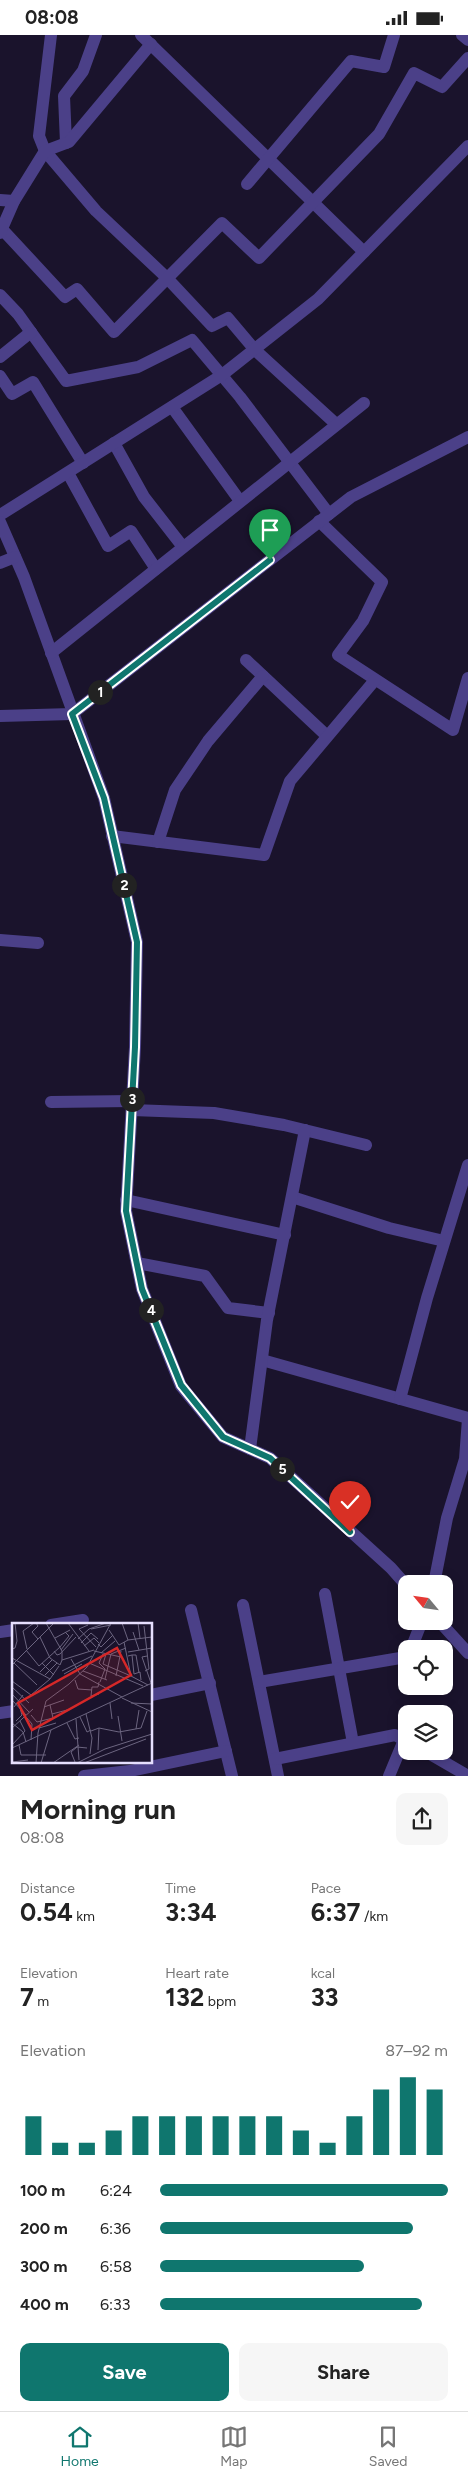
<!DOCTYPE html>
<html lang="en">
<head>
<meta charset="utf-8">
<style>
	:root { --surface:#fff; --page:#f6f6f6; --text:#222; --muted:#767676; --line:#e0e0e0; --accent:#0f766e }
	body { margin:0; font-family:Figtree,sans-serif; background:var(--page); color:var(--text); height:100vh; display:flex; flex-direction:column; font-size:19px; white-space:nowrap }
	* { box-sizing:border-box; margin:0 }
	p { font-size:16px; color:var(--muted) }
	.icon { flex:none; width:28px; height:28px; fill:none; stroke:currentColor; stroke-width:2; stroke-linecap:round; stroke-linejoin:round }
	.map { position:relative; height:1741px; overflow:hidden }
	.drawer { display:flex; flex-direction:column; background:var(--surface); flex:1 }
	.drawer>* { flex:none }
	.needle { width:32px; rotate:299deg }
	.tools { position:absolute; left:398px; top:1540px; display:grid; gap:10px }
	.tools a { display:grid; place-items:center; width:55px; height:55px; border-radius:10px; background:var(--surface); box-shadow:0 2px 12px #0003; font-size:25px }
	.pin { position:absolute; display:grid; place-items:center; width:42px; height:42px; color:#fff; margin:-51px -21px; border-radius:50% 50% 50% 0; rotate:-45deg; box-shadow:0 0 5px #0007 }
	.pin .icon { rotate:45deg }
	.km { position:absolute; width:25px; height:25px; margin:-12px; border-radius:50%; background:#222; color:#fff; font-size:14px; line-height:25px; text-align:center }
	.round { display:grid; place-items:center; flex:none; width:52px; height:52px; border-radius:10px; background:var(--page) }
	.headline { display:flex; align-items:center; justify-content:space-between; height:85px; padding:0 20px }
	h1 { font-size:28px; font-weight:700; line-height:38px }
	.metrics { display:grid; grid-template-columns:repeat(3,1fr); gap:8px; height:85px; padding:5px 20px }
	.metrics div { display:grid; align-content:center }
	.metrics b { font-size:25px; font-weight:700 }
	.metrics small { font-size:14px; font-weight:400 }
	.metrics p { font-size:14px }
	.chart { height:140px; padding:10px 20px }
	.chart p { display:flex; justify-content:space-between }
	.chart svg { width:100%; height:90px; margin-top:5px; stroke:var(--accent); stroke-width:6 }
	.primary-button { display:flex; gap:10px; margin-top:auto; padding:10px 20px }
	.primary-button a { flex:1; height:58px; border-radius:10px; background:var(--accent); color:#fff; font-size:20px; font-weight:700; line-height:58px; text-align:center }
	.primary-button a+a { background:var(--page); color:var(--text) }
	ul { padding:0 20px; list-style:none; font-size:16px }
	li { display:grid; grid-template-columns:80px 60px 1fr; align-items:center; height:38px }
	li i { height:12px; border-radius:6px; background:var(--accent) }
	.status { display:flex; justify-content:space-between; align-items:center; height:35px; padding:0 25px; background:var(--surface); direction:ltr }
	.status svg { height:14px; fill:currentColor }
	.dock { display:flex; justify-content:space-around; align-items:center; height:70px; border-top:1px solid var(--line); background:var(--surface); font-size:14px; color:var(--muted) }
	.dock a { display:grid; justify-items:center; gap:2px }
	.dock .selected { color:var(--accent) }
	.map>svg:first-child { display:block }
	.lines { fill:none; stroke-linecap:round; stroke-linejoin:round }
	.minor { stroke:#4b4088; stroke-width:12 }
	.route-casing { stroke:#fff; stroke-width:10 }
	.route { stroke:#0f766e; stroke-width:6 }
	.inset-road { fill:none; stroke:#6c6580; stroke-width:1 }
	.view { fill:#d62828; fill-opacity:0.15; stroke:#d62828; stroke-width:2.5 }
	.inset-edge { fill:none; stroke:#e6dffe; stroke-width:2.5 }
</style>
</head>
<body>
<div class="status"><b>08:08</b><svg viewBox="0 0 49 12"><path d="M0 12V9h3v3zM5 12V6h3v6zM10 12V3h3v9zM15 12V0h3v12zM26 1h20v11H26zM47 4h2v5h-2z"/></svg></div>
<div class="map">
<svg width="468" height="1741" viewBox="0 0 468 1741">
	<rect width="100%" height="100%" fill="#1a132c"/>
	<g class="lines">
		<!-- minor -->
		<g class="minor">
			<polyline points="51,0 39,101 45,116 96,176 167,243 212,291 228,283 255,315 336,389"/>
			<polyline points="141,0 364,217"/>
			<polyline points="462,0 468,5"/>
			<polyline points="66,108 64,61 83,36 96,0"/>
			<polyline points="247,149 351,26 384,32 394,0"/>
			<polyline points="0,165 14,166"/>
			<polyline points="2,194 65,262 77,254 114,297 222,188 259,223 379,99 414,38 442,52 468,23"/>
			<polyline points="0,198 14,166 45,116 69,107 151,9"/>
			<polyline points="0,260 18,279 66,346 138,332 192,305 240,362 329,479"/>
			<polyline points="0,322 31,297"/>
			<polyline points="0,341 12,359 33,347 83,428"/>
			<polyline points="172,372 240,466"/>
			<polyline points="114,408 144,462 183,512"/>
			<polyline points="68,438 108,511 131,496 156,534"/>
			<polyline points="0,480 222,340 318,264 468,111"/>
			<polyline points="319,486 382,547 363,586 338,620 453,695 468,643"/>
			<polyline points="0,487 24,542 104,763 137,907 135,1012 126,1176 142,1254 181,1351 223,1402 270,1423 391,1533 406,1550"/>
			<polyline points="0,528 15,522"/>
			<polyline points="51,618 364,368"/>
			<polyline points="246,625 327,701"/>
			<polyline points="0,681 72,679 351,462 468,402"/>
			<polyline points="112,801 264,820 290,746 375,645"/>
			<polyline points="158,807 175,755 208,706 263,641"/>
			<polyline points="0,905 38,908"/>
			<polyline points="51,1067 132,1066"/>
			<polyline points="132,1075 214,1078 284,1090 366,1110"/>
			<polyline points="292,1162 389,1193 444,1206"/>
			<polyline points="126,1165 285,1200"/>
			<polyline points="137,1228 205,1241 228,1273 269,1278"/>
			<polyline points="262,1325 468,1383"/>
			<polyline points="400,1364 427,1263 468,1130"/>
			<polyline points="250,1414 267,1285 305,1095"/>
			<polyline points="434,1549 447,1483 465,1424 468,1384"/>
			<polyline points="325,1559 353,1708"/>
			<polyline points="243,1570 278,1741"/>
			<polyline points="191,1575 232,1741"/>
			<polyline points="439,1586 468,1618"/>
			<polyline points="51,1590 83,1585"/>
			<polyline points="0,1597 14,1595"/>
			<polyline points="411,1614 422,1586"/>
			<polyline points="259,1647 406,1622"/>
			<polyline points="151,1660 210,1648"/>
			<polyline points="0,1678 14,1676"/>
			<polyline points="425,1716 468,1741"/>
			<polyline points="275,1724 395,1700 406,1706"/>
			<polyline points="84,1741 130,1736 226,1716"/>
			<polyline points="389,1741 404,1705"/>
		</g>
	</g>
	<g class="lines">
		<!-- route casing -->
		<g class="route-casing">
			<polyline id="route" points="270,525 72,679 104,763 137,907 135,1012 126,1176 142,1254 181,1350 223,1402 270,1423 350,1497"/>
		</g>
		<!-- route -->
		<use href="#route" class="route"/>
	</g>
	<!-- overview -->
	<g transform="translate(12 1588)">
		<rect width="140" height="140" fill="#1a132c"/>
		<path class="inset-road" d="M24 0 26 3 20 9 26 16M34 0 50 28V37M56 0 77 28M110 0 116 17M126 0 128 15M76 2 67 6 84 24M132 3 137 46 133 48M79 6 99 2M97 7 107 22 116 17 140 14M121 9 127 27M28 14 38 35 48 42 50 37 82 27M43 15 58 7M66 16 77 6 94 0M112 19 119 53 136 62M69 20 79 10 86 16M86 21 89 24 101 12M72 23 82 15 87 20M48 24 57 13 53 9M0 26 3 25 5 18 3 0M15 26 11 8 22 0M14 27 27 43 48 24M49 27 61 11M42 28 45 32 48 31 64 14M82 28 109 34M116 29 140 25M89 30 103 18M94 31 91 41 119 53M120 32H124L127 50M116 33 120 32 122 51 128 49 129 57M135 33 130 34 139 60M0 35 38 56 19 72 0 58M59 36 68 51 110 74M2 40 25 62M30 40 42 52M77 40 131 63M0 42 42 0M50 48 80 33M71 48 95 57M28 49 40 37M52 51 70 41M33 52 45 40M104 53 109 28M38 56 47 43M93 56 99 31 114 25M63 57 66 66 80 67M88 59 93 46 87 40 91 31M0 64 17 80M0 71 17 89M87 71 79 73 80 64H86L87 59M110 75 140 89M0 77 14 92M98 80 100 96M119 80 140 81M2 84 11 72M32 84 52 77M40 91 55 87M74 91 80 115 78 131M19 92 25 99 41 95 38 82M106 93 110 118M68 94 75 109 79 107M15 95 20 101 19 117M64 96 67 137M4 98 10 92 8 85M0 100 11 109 14 119M55 100 63 116 67 115M0 105 21 86M27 105 44 100M124 106 127 87M79 108 87 105 107 109 129 105 135 88M0 122 13 108 8 98M7 122 9 132H34M0 125 140 60M86 127 87 105M0 139 16 137M63 139 59 129 65 124 75 125M24 140 26 110 34 78 57 61 75 44 99 0M29 140 39 107M41 140 67 122M65 140 93 126 140 111M72 140 134 116"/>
		<path class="view" d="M105 25 119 52 20 107 6 80Z"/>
		<rect width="140" height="140" class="inset-edge"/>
	</g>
</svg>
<div class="tools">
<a><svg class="needle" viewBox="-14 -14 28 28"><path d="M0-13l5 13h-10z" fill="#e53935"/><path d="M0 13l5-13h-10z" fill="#767676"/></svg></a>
<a><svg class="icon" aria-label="locate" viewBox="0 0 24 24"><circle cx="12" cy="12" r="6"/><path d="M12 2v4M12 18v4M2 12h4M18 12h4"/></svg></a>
<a><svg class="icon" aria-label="layers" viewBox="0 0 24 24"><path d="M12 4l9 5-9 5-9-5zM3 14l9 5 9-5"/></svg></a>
</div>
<div class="pin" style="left:270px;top:525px;background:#1e9e55"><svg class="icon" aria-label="arrive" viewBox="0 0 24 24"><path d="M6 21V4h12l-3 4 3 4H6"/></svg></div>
<div class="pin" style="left:350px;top:1497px;background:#d93025"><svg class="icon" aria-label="check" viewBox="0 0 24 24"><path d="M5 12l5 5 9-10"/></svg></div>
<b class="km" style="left:100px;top:657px">1</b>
<b class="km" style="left:124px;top:850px">2</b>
<b class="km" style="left:132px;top:1064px">3</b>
<b class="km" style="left:151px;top:1275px">4</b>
<b class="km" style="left:282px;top:1434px">5</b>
</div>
<section class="drawer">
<div class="headline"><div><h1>Morning run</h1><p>08:08</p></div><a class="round"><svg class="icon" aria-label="share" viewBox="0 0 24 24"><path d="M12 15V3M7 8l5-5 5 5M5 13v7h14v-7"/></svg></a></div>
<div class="metrics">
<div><p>Distance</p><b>0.54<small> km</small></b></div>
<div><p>Time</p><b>3:34</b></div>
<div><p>Pace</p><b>6:37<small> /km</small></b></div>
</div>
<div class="metrics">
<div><p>Elevation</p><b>7<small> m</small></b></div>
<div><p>Heart rate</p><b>132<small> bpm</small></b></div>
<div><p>kcal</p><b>33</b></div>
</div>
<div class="chart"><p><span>Elevation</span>87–92 m</p>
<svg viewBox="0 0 160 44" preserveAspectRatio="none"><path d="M5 44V25M15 44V38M25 44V38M35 44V32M45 44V25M55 44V25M65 44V25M75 44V25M85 44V25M95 44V25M105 44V32M115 44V38M125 44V25M135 44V12M145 44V6M155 44V12"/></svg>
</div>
<ul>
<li><b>100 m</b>6:24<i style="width:100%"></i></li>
<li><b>200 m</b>6:36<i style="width:88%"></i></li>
<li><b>300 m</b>6:58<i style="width:71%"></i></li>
<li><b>400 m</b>6:33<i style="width:91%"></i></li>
</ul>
<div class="primary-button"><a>Save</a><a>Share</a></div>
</section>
<nav class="dock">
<a class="selected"><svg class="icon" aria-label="home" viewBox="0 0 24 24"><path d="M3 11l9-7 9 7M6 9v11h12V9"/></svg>Home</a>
<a><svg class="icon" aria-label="map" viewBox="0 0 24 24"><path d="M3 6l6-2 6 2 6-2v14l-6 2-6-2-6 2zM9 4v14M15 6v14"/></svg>Map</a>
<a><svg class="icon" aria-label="saved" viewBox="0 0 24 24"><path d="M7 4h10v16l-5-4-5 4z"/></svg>Saved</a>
</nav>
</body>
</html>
